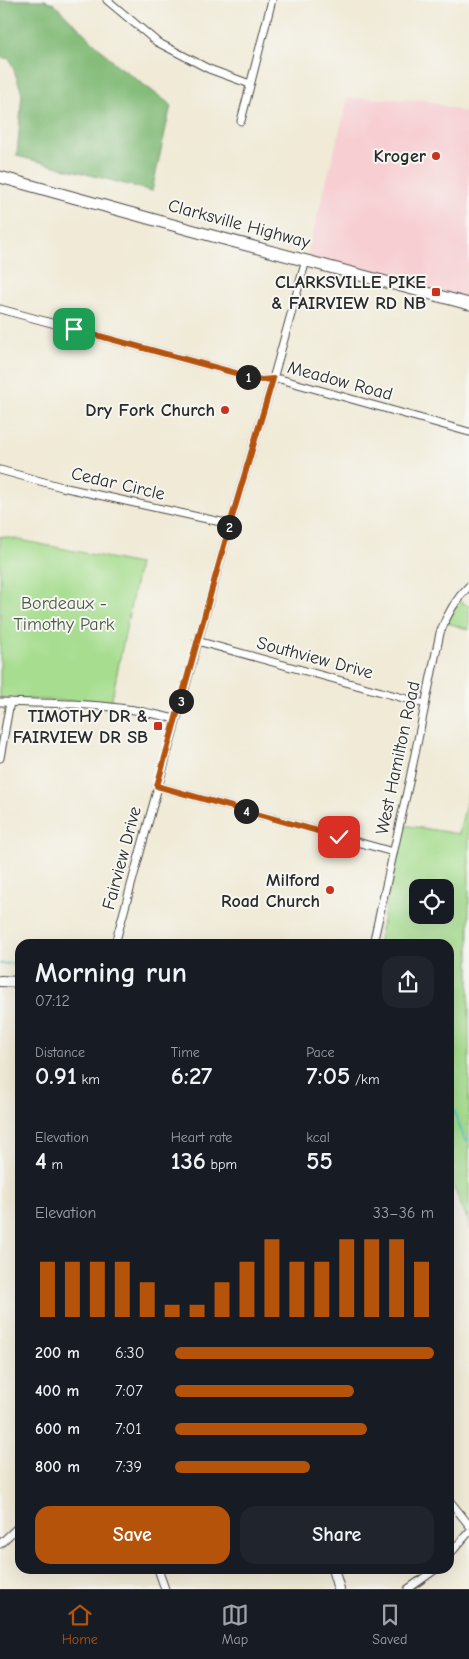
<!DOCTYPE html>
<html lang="en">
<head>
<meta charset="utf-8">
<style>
	:root { --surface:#171b24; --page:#20242c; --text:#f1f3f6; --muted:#9ea1a6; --line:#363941; --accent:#b45309 }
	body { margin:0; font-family:"Comic Neue",sans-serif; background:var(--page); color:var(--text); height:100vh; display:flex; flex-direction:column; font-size:19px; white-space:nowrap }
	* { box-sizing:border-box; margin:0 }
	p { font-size:16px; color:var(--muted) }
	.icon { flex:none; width:28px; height:28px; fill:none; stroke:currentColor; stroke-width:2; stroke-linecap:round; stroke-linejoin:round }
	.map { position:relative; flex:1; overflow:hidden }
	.drawer { position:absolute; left:15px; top:939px; width:439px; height:635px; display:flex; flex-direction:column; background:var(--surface); border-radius:15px; box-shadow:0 5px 20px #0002 }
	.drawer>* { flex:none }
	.controls { position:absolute; left:409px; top:879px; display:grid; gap:10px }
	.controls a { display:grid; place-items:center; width:45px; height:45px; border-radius:10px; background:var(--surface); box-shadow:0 5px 20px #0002; font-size:25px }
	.pin { position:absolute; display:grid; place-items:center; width:42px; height:42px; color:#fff; margin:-21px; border-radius:10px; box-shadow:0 2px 8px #0006 }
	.km { position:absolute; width:25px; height:25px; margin:-12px; border-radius:50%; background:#222; color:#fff; font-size:14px; line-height:25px; text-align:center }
	.round { display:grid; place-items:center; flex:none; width:52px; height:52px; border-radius:15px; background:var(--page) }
	.head { display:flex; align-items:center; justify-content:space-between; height:85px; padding:0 20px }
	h1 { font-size:28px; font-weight:800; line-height:38px }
	.metrics { display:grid; grid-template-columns:repeat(3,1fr); gap:8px; height:85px; padding:5px 20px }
	.metrics div { display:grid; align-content:center }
	.metrics b { font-size:25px; font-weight:800 }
	.metrics small { font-size:14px; font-weight:400 }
	.metrics p { font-size:14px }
	.chart { height:140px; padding:10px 20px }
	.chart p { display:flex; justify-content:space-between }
	.chart svg { width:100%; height:90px; margin-top:5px; stroke:var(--accent); stroke-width:6 }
	.primary-button { display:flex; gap:10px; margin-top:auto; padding:10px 20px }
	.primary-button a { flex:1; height:58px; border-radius:15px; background:var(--accent); color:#fff; font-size:20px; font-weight:800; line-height:58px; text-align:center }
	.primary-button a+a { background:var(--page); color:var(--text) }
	ul { padding:0 20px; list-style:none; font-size:16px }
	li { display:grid; grid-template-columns:80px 60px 1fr; align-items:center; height:38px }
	li i { height:12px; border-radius:6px; background:var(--accent) }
	.tabs { display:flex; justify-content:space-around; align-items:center; height:70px; border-top:1px solid var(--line); background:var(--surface); font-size:14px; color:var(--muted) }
	.tabs a { display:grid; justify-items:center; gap:2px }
	.tabs .current { color:var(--accent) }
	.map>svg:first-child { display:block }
	.built { fill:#f7cfd3 }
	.green { fill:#a6dd8e; stroke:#68845c; fill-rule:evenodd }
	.forest { fill:#84bc79; stroke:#587452 }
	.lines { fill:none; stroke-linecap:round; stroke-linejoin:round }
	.stream { stroke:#54c1ca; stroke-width:2 }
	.street-casing { stroke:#494845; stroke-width:9 }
	.secondary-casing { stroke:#494845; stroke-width:12 }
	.primary-casing { stroke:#494845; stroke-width:13 }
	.street { stroke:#fff; stroke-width:7 }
	.secondary { stroke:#fff; stroke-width:10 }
	.primary { stroke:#fff; stroke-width:11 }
	.route-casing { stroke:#fff; stroke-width:10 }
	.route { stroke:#b45309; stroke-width:6 }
	.poi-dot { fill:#c8321e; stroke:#f6f6f2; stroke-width:2 }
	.labels { text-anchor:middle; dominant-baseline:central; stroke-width:4; stroke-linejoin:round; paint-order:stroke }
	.poi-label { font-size:18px; font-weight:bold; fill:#2b2b2b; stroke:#f6f6f2; text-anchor:end }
	.street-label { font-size:18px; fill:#2b2b2b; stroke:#f6f6f2 }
	.park-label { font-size:18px; fill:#4a5844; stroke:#f6f6f2 }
</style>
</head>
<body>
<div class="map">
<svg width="469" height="1589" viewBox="0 0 469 1589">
	<rect width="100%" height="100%" fill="#f6f6f2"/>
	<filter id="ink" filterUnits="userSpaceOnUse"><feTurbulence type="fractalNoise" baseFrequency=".02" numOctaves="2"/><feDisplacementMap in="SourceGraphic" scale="10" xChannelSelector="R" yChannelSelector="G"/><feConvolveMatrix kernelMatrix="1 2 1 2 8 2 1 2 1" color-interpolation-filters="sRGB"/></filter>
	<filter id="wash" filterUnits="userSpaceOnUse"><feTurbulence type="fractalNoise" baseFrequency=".0096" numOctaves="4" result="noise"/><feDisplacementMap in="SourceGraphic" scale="20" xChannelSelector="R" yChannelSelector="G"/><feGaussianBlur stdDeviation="1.12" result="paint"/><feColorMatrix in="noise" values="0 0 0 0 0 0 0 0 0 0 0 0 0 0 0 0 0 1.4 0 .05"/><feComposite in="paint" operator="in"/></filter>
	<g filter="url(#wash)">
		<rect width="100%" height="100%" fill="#f0ead6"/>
		<!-- built -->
		<polygon class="built" points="348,98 425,100 469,114 469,304 306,260"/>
		<!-- green -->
		<g class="green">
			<polygon points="0,536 139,564 111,703 0,698"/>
			<polygon points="459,601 469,606 469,630 448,623"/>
			<path d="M469 790V1229V1223L449 1177V944H378L403 825 459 834ZM418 888H445V915H418Z"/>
		</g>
		<!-- forest -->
		<polygon class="forest" points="0,0 44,0 53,3 116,64 171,105 152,191 17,156 22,93 10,59 0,57"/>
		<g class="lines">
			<!-- stream -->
			<g class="stream">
				<polyline points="0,964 20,963"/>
				<polyline points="449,1108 454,1111 465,1141 469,1140"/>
			</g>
		</g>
	</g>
	<g filter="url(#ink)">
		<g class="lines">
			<!-- street casing -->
			<g class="street-casing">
				<g id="street">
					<polyline points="107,0 157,42 209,69 250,84"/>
					<polyline points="241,121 272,0"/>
					<polyline points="0,309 261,380 280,379 469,432"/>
					<polyline points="0,470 62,487 230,524"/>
					<polyline points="197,641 425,704"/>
					<path d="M0 702C42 703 85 703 127 709 144 711 160 716 176 719"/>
					<polyline points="0,758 10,702"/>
					<polyline points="157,786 393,852"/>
					<polyline points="115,944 230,524 273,379 306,260"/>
					<path d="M373 944 410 778 440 633C447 614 455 600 469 586"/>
					<polyline points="449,1500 469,1525"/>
					<polyline points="0,1544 20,1525"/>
					<polyline points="449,1555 469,1532"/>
					<polyline points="158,1569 165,1589"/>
					<polyline points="408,1589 436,1569"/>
				</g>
			</g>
			<!-- secondary casing -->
			<g class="secondary-casing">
				<g id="secondary">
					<polyline points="0,981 20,982"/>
					<polyline points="333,1569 339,1589"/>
				</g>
			</g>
			<!-- primary casing -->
			<g class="primary-casing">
				<polyline id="primary" points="0,177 209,235 469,304"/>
			</g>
			<!-- street -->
			<use href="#street" class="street"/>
			<!-- secondary -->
			<use href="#secondary" class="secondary"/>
			<!-- primary -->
			<use href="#primary" class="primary"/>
		</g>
	</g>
	<g class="lines" filter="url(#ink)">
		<!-- route casing -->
		<g class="route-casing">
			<polyline id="route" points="74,329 261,380 273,379 230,524 157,786 339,837"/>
		</g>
		<!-- route -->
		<use href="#route" class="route"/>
	</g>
	<!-- markers -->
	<g class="poi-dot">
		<circle cx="436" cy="156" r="5"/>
		<rect x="431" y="287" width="10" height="10" rx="2.5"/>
		<circle cx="225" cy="410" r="5"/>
		<rect x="153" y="721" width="10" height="10" rx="2.5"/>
		<circle cx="330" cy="890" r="5"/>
	</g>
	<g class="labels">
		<!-- poi labels -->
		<g class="poi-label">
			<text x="426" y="156">Kroger</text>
			<text x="426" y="282">CLARKSVILLE PIKE<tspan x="426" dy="21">&amp; FAIRVIEW RD NB</tspan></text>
			<text x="215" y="410">Dry Fork Church</text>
			<text x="148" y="716">TIMOTHY DR &amp;<tspan x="148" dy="21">FAIRVIEW DR SB</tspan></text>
			<text x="320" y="880">Milford<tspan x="320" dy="21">Road Church</tspan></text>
		</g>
		<!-- street labels -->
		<g class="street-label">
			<text transform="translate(239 224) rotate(15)">Clarksville Highway</text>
			<text transform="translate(340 381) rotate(15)">Meadow Road</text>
			<text transform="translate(118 484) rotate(13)">Cedar Circle</text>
			<text transform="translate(315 658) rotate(15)">Southview Drive</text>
			<text transform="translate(398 758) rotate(-78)">West Hamilton Road</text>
			<text transform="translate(122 858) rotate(-75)">Fairview Drive</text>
		</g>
		<!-- park labels -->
		<g class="park-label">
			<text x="64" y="603">Bordeaux -<tspan x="64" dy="21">Timothy Park</tspan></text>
		</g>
	</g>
</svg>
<div class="controls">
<a><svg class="icon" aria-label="locate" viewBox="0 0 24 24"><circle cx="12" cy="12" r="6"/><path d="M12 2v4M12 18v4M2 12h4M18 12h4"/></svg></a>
</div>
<div class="pin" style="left:74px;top:329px;background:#1e9e55"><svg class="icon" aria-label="arrive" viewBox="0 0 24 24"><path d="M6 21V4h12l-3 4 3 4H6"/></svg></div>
<div class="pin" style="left:339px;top:837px;background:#d93025"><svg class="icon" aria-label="check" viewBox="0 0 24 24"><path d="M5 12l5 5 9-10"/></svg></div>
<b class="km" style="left:248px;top:377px">1</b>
<b class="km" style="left:229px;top:527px">2</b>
<b class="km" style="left:181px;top:701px">3</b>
<b class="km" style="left:246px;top:811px">4</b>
<section class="drawer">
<div class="head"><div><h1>Morning run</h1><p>07:12</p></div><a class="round"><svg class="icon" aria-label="share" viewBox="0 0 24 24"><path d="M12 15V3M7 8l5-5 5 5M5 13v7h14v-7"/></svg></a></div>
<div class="metrics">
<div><p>Distance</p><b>0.91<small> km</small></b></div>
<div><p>Time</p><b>6:27</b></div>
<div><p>Pace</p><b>7:05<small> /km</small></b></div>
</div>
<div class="metrics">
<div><p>Elevation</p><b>4<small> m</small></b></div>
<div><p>Heart rate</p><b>136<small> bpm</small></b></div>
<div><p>kcal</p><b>55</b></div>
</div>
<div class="chart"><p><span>Elevation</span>33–36 m</p>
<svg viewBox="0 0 160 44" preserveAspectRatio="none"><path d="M5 44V17M15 44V17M25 44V17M35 44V17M45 44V27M55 44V38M65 44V38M75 44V27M85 44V17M95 44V6M105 44V17M115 44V17M125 44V6M135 44V6M145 44V6M155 44V17"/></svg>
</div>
<ul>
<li><b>200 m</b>6:30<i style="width:100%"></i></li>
<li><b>400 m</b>7:07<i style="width:69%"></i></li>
<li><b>600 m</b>7:01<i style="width:74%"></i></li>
<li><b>800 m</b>7:39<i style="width:52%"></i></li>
</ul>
<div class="primary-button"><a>Save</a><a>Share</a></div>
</section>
</div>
<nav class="tabs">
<a class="current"><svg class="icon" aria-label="home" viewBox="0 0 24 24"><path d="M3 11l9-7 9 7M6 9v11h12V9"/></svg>Home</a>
<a><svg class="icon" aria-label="map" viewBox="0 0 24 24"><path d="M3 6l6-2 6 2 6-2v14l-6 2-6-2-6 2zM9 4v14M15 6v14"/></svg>Map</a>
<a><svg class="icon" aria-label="saved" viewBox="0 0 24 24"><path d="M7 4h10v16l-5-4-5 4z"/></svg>Saved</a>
</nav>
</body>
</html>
